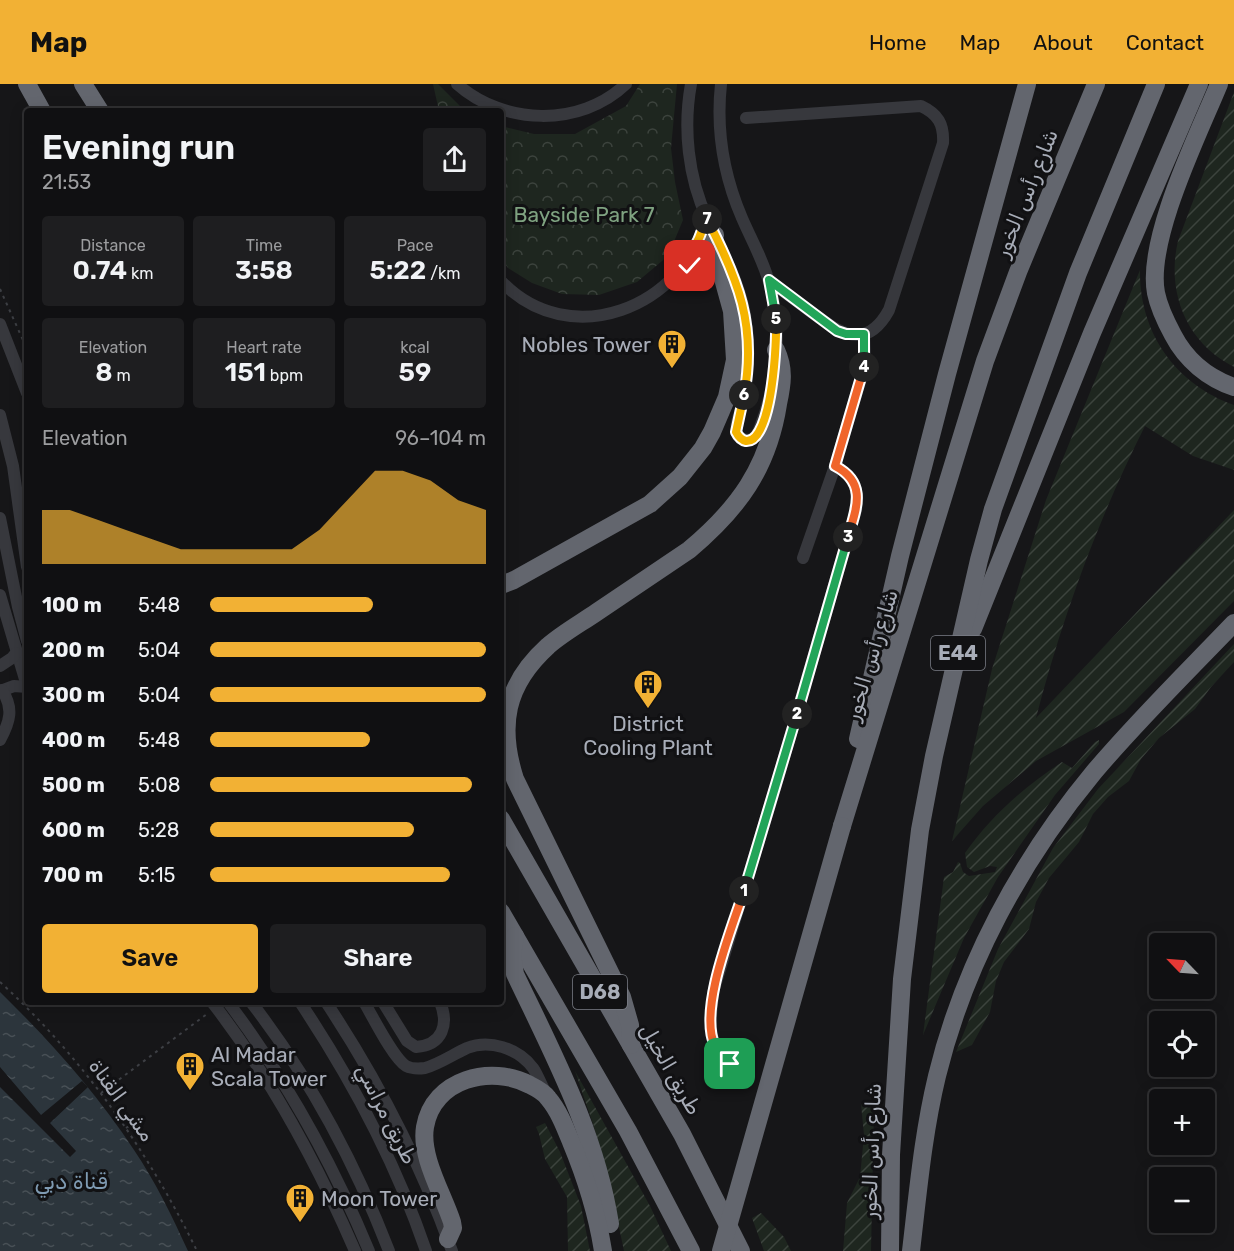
<!DOCTYPE html>
<html lang="en">
<head>
<meta charset="utf-8">
<style>
	:root { --surface:#101012; --page:#1e1e20; --text:#f1f3f6; --muted:#9c9d9f; --line:#303032; --accent:#f2b134 }
	body { margin:0; font-family:Rubik,Vazirmatn,sans-serif; background:var(--page); color:var(--text); height:100vh; display:flex; flex-direction:column; font-size:22px; white-space:nowrap }
	* { box-sizing:border-box; margin:0 }
	p { font-size:20px; color:var(--muted) }
	.icon { flex:none; width:33px; height:33px; fill:none; stroke:currentColor; stroke-width:2; stroke-linecap:round; stroke-linejoin:round }
	.map { position:relative; flex:1; overflow:hidden }
	.details { position:absolute; left:24px; top:24px; width:480px; height:897px; display:flex; flex-direction:column; background:var(--surface); border-radius:6px; box-shadow:0 3px 15px #0003,0 0 0 2px var(--line) }
	.details>* { flex:none }
	.needle { width:39px; rotate:295deg }
	.buttons { position:absolute; left:1149px; top:849px; display:grid; gap:12px }
	.buttons a { display:grid; place-items:center; width:66px; height:66px; border-radius:6px; background:var(--surface); box-shadow:0 3px 15px #0003,0 0 0 2px var(--line); font-size:30px }
	.pin { position:absolute; display:grid; place-items:center; width:51px; height:51px; color:#fff; margin:-26px; border-radius:12px; box-shadow:0 3px 9px #0006 }
	.km { position:absolute; width:30px; height:30px; margin:-15px; border-radius:50%; background:#222; color:#fff; font-size:16px; line-height:30px; text-align:center }
	.round { display:grid; place-items:center; flex:none; width:63px; height:63px; border-radius:6px; background:var(--page) }
	.overview { display:flex; align-items:center; justify-content:space-between; height:102px; padding:0 18px }
	h1 { font-size:33px; font-weight:600; line-height:45px }
	.metrics { display:grid; grid-template-columns:repeat(3,1fr); gap:9px; height:102px; padding:6px 18px }
	.metrics div { display:grid; align-content:center; border-radius:6px; background:var(--page); text-align:center }
	.metrics b { font-size:26px; font-weight:600 }
	.metrics small { font-size:16px; font-weight:400 }
	.metrics p { font-size:16px }
	.chart { height:168px; padding:12px 18px }
	.chart p { display:flex; justify-content:space-between }
	.chart svg { width:100%; height:108px; margin-top:6px; fill:var(--accent); opacity:.7 }
	.action { display:flex; gap:12px; margin-top:auto; padding:12px 18px }
	.action a { flex:1; height:69px; border-radius:6px; background:var(--accent); color:#111; font-size:24px; font-weight:600; line-height:69px; text-align:center }
	.action a+a { background:var(--page); color:var(--text) }
	ul { padding:0 18px; list-style:none; font-size:20px }
	li { display:grid; grid-template-columns:96px 72px 1fr; align-items:center; height:45px }
	li i { height:15px; border-radius:8px; background:var(--accent) }
	header { display:flex; align-items:center; gap:36px; box-sizing:border-box; height:84px; padding:0 30px; background:var(--accent); color:#111 }
	header strong { font-size:28px }
	nav { display:flex; gap:33px; margin-inline-start:auto; font-size:21px }
	.map>svg:first-child { display:block }
	.park { fill:url(#park-crowns) }
	.garden { fill:url(#garden-furrows) }
	.water { fill:url(#water-ripples) }
	.pier { fill:#161618 }
	.lines { fill:none; stroke-linecap:round; stroke-linejoin:round }
	.path { stroke:#3d3f44; stroke-width:2; stroke-dasharray:3 4.5; stroke-linecap:butt }
	.minor { stroke:#37383d; stroke-width:12 }
	.highway { stroke:#63666e; stroke-width:18 }
	.highway-bridge { stroke:#63666e; stroke-width:18 }
	.split-1-casing { stroke:#fff; stroke-width:12 }
	.split-2-casing { stroke:#fff; stroke-width:12 }
	.split-3-casing { stroke:#fff; stroke-width:12 }
	.split-4-casing { stroke:#fff; stroke-width:12 }
	.split-5-casing { stroke:#fff; stroke-width:12 }
	.split-6-casing { stroke:#fff; stroke-width:12 }
	.split-7-casing { stroke:#fff; stroke-width:12 }
	.split-8-casing { stroke:#fff; stroke-width:12 }
	.split-1 { stroke:#f0652b; stroke-width:8 }
	.split-2 { stroke:#22a559; stroke-width:8 }
	.split-3 { stroke:#22a559; stroke-width:8 }
	.split-4 { stroke:#f0652b; stroke-width:8 }
	.split-5 { stroke:#22a559; stroke-width:8 }
	.split-6 { stroke:#f5b400; stroke-width:8 }
	.split-7 { stroke:#f5b400; stroke-width:8 }
	.split-8 { stroke:#f5b400; stroke-width:8 }
	.labels { text-anchor:middle; dominant-baseline:central; stroke-width:6; stroke-linejoin:round; paint-order:stroke }
	.shield { fill:#111113; stroke:#7b7e86; stroke-width:1.5 }
	.shield-label { font-size:20px; font-weight:bold; fill:#a8adb8 }
	.street-label { font-size:21px; fill:#a8adb8; stroke:#111113 }
	.park-label { font-size:21px; fill:#7fa381; stroke:#111113 }
	.poi-label { font-size:21px; fill:#a8adb8; stroke:#111113; text-anchor:start }
	.water-label { font-size:22px; font-style:italic; fill:#7f9bb3; stroke:#111113 }
</style>
</head>
<body>
<header>
<strong>Map</strong>
<nav><a>Home</a><a>Map</a><a>About</a><a>Contact</a></nav>
</header>
<div class="map">
<svg width="1234" height="1167" viewBox="0 0 1234 1167">
	<defs>
		<pattern id="park-crowns" width="20" height="18" patternUnits="userSpaceOnUse" patternTransform="scale(1.5)"><rect width="20" height="18" fill="#1e261f"/><path d="M2 6a3 3 0 1 1 6 0M12 15a3 3 0 1 1 6 0" fill="none" stroke="#3c433d"/></pattern>
		<pattern id="garden-furrows" width="10" height="10" patternUnits="userSpaceOnUse" patternTransform="scale(1.5)"><rect width="10" height="10" fill="#1e261f"/><path d="M-1 1l2-2M0 10L10 0M9 11l2-2" fill="none" stroke="#3c433d"/></pattern>
		<pattern id="water-ripples" width="26" height="14" patternUnits="userSpaceOnUse" patternTransform="scale(1.5)"><rect width="26" height="14" fill="#2c353c"/><path d="M2 4q2-2 4 0t4 0M15 11q2-2 4 0t4 0" fill="none" stroke="#485056"/></pattern>
	</defs>
	<rect width="100%" height="100%" fill="#161618"/>
	<!-- park -->
	<g class="park">
		<polygon points="433,0 438,0 460,22 469,27 439,27"/>
		<polygon points="640,0 677,0 671,64 675,98 683,136 668,172 637,198 599,211 562,210 532,199 508,184 501,174 501,42 534,50 575,50 626,22"/>
	</g>
	<!-- garden -->
	<g class="garden">
		<path d="M1234 8V283C1186 259 1166 208 1178 157Z"/>
		<path d="M1140 186C1139 248 1175 300 1234 321V386L1193 372 1145 342C1098 435 1062 534 1036 634L1234 426V517L1124 628 1036 677 983 722 952 757 992 585 1046 416Z"/>
		<polygon points="1234,560 1234,578 1211,603 1195,625 1159,654 1141,675 1129,697 1108,713 1093,730 1079,758 1049,794 1036,818 1029,845 1004,878 996,897 990,928 972,961 956,968 998,865 1053,764 1098,705"/>
		<path d="M1099 656V660L1055 711 998 793 964 854 923 951 944 793 953 788 958 778 960 779 963 788 969 792 995 788 997 783 990 782 974 788 967 783 965 769C991 732 1024 703 1062 678L1072 684 1095 658Z"/>
		<polygon points="575,987 650,1122 671,1167 624,1167 610,1100 594,1043"/>
		<polygon points="861,1020 874,1023 871,1167 843,1167 847,1119 860,1093 864,1051"/>
		<polygon points="545,1039 560,1068 581,1122 590,1167 568,1167 567,1113 545,1075 539,1050 536,1043"/>
		<polygon points="761,1129 784,1153 791,1167 764,1167 752,1134"/>
	</g>
	<!-- water -->
	<path class="water" d="M0 908C49 956 96 1008 134 1066 155 1097 172 1132 188 1167H0Z"/>
	<!-- pier -->
	<polygon class="pier" points="0,983 41,1031 82,997 88,1003 50,1039 76,1067 70,1073 0,1003"/>
	<g class="lines">
		<!-- path -->
		<g class="path">
			<polyline points="0,205 27,265"/>
			<path d="M0 898C83 974 148 1067 197 1167"/>
			<polyline points="101,1009 207,930"/>
			<polyline points="126,1044 145,1032"/>
		</g>
		<!-- minor -->
		<g class="minor">
			<path d="M457 0C503 41 580 44 626 0"/>
			<path d="M691 0C683 44 688 93 707 134 721 166 739 196 745 231 750 260 749 289 743 317 741 329 733 341 738 352 747 359 755 356 759 346 777 300 783 246 769 198 763 176 751 155 742 134 724 92 716 46 721 0"/>
			<path d="M746 34 921 22C938 30 944 40 943 59L889 226C866 268 840 249 811 228 797 217 783 207 769 197"/>
			<polyline points="678,187 697,181 719,184"/>
			<path d="M501 197C569 269 685 224 706 133"/>
			<polyline points="0,240 27,309"/>
			<polyline points="0,331 13,382 27,483"/>
			<polyline points="0,434 18,523 27,557"/>
			<polyline points="803,474 835,382 862,291 865,277 864,250"/>
			<polyline points="0,511 27,602"/>
			<polyline points="0,582 12,574 16,569"/>
			<polyline points="0,607 14,602 27,603"/>
			<path d="M0 656C10 638 14 624 2 606"/>
			<path d="M212 918C271 994 317 1079 355 1167"/>
			<path d="M228 918C286 995 332 1078 369 1167"/>
			<path d="M251 918C309 993 355 1079 389 1167"/>
			<path d="M300 918C352 996 396 1079 426 1167"/>
			<path d="M326 918C377 995 421 1080 452 1167"/>
			<path d="M364 918C373 933 393 974 406 982 412 985 418 985 425 984 439 980 452 971 467 964 489 955 518 964 533 984 538 991 541 1001 546 1009"/>
			<path d="M383 918 407 957 416 963C443 961 449 940 440 918"/>
			<path d="M730 980C705 962 710 932 714 905L776 701 856 426C860 406 853 391 835 382"/>
		</g>
		<!-- highway -->
		<g class="highway">
			<polyline points="27,0 42,27"/>
			<polyline points="83,0 100,27"/>
			<path d="M1219 0C1198 51 1146 156 1156 209 1159 224 1166 238 1173 251 1186 276 1208 294 1234 303"/>
			<polyline points="501,501 514,496 650,420 680,393 703,364 712,348 727,313 735,276 732,227 724,198 712,165 715,151"/>
			<polyline points="973,545 1092,249 1199,0"/>
			<polyline points="858,655 900,472 947,290 1027,0"/>
			<polyline points="501,735 682,1050 741,1167"/>
			<polyline points="842,742 985,277 1018,188 1096,0"/>
			<polyline points="501,828 628,1047 691,1167"/>
			<path d="M515 852 512 871 515 890C554 972 596 1050 610 1140"/>
			<path d="M631 961 630 941 622 913 515 695C498 642 505 601 548 562 563 549 581 539 597 528 628 507 658 487 689 466 738 425 768 384 778 320 782 301 785 285 776 266"/>
			<path d="M448 1155 453 1144 452 1138C443 1110 420 1073 425 1043 433 995 491 980 530 1001 536 1004 544 1008 548 1014 559 1027 565 1043 571 1058 586 1094 597 1129 603 1167"/>
			<polyline points="890,1167 891,1071 902,895 920,746 934,672 979,476 993,425 1078,189 1156,0"/>
			<path d="M911 1167C918 1108 923 1050 937 992 964 881 1021 776 1094 688 1138 636 1187 588 1234 539"/>
		</g>
		<!-- highway-bridge -->
		<polyline class="highway-bridge" points="721,1167 842,742"/>
	</g>
	<g class="lines">
		<!-- split-1 casing -->
		<g class="split-1-casing">
			<path id="split-1" d="M730 980C724 975 718 970 715 962 698 926 732 844 744 807"/>
		</g>
		<!-- split-2 casing -->
		<g class="split-2-casing">
			<polyline id="split-2" points="744,807 797,630"/>
		</g>
		<!-- split-3 casing -->
		<g class="split-3-casing">
			<polyline id="split-3" points="797,630 848,453"/>
		</g>
		<!-- split-4 casing -->
		<g class="split-4-casing">
			<path id="split-4" d="M848 453C856 425 868 399 835 382L864 283"/>
		</g>
		<!-- split-5 casing -->
		<g class="split-5-casing">
			<polyline id="split-5" points="776,235 769,196 837,247 846,250 864,250 864,283"/>
		</g>
		<!-- split-6 casing -->
		<g class="split-6-casing">
			<path id="split-6" d="M744 311 736 348C738 352 741 356 746 357 773 359 777 253 776 235"/>
		</g>
		<!-- split-7 casing -->
		<g class="split-7-casing">
			<path id="split-7" d="M707 135C738 195 757 242 744 311"/>
		</g>
		<!-- split-8 casing -->
		<g class="split-8-casing">
			<path id="split-8" d="M690 182 677 188C692 171 701 155 706 133L707 135"/>
		</g>
		<!-- split-1 -->
		<use href="#split-1" class="split-1"/>
		<!-- split-2 -->
		<use href="#split-2" class="split-2"/>
		<!-- split-3 -->
		<use href="#split-3" class="split-3"/>
		<!-- split-4 -->
		<use href="#split-4" class="split-4"/>
		<!-- split-5 -->
		<use href="#split-5" class="split-5"/>
		<!-- split-6 -->
		<use href="#split-6" class="split-6"/>
		<!-- split-7 -->
		<use href="#split-7" class="split-7"/>
		<!-- split-8 -->
		<use href="#split-8" class="split-8"/>
	</g>
	<!-- icons -->
	<defs>
		<g id="building-pin" transform="scale(1.5)"><path d="M0 17L-7.5 6A9.5 9.5 0 1 1 7.5 6Z" fill="#f2b134" stroke="#111113"/><path d="M-4-6H4V6H1V3H-1V6H-4ZM-2.5-4.3h1.7v1.8h-1.7ZM.8-4.3h1.7v1.8H.8ZM-2.5-1h1.7V.8h-1.7ZM.8-1h1.7V.8H.8Z" fill="#111"/></g>
	</defs>
	<g fill-rule="evenodd">
		<use href="#building-pin" x="672" y="260"/>
		<use href="#building-pin" x="648" y="600"/>
		<use href="#building-pin" x="190" y="982"/>
		<use href="#building-pin" x="300" y="1114"/>
	</g>
	<g class="labels">
		<!-- shield labels -->
		<g class="shield">
			<rect x="931" y="552" width="54" height="34" rx="4.5"/>
			<rect x="573" y="891" width="54" height="34" rx="4.5"/>
		</g>
		<g class="shield-label">
			<text x="958" y="569">E44</text>
			<text x="600" y="908">D68</text>
		</g>
		<!-- street labels -->
		<g class="street-label">
			<text transform="translate(1026 109) rotate(-68)">شارع رأس الخور</text>
			<text transform="translate(871 571) rotate(-73)">شارع رأس الخور</text>
			<text transform="translate(671 985) rotate(60)">طريق الخيل</text>
			<text transform="translate(122 1016) rotate(54)">مشي القناة</text>
			<text transform="translate(387 1030) rotate(63)">طريق مراسي</text>
			<text transform="translate(871 1067) rotate(-88)">شارع رأس الخور</text>
		</g>
		<!-- park labels -->
		<g class="park-label">
			<text x="584" y="130">Bayside Park 7</text>
		</g>
		<!-- poi labels -->
		<g class="poi-label">
			<text x="651" y="260" text-anchor="end">Nobles Tower</text>
			<text x="648" y="639" text-anchor="middle">District<tspan x="648" dy="24">Cooling Plant</tspan></text>
			<text x="211" y="970">Al Madar<tspan x="211" dy="24">Scala Tower</tspan></text>
			<text x="321" y="1114">Moon Tower</text>
		</g>
		<!-- water labels -->
		<g class="water-label">
			<text x="71" y="1097">قناة دبي</text>
		</g>
	</g>
</svg>
<div class="buttons">
<a><svg class="needle" viewBox="-14 -14 28 28"><path d="M0-13l5 13h-10z" fill="#e53935"/><path d="M0 13l5-13h-10z" fill="#9c9d9f"/></svg></a>
<a><svg class="icon" aria-label="locate" viewBox="0 0 24 24"><circle cx="12" cy="12" r="6"/><path d="M12 2v4M12 18v4M2 12h4M18 12h4"/></svg></a>
<a>+</a>
<a>−</a>
</div>
<div class="pin" style="left:730px;top:980px;background:#1e9e55"><svg class="icon" aria-label="arrive" viewBox="0 0 24 24"><path d="M6 21V4h12l-3 4 3 4H6"/></svg></div>
<div class="pin" style="left:690px;top:182px;background:#d93025"><svg class="icon" aria-label="check" viewBox="0 0 24 24"><path d="M5 12l5 5 9-10"/></svg></div>
<b class="km" style="left:744px;top:807px">1</b>
<b class="km" style="left:797px;top:630px">2</b>
<b class="km" style="left:848px;top:453px">3</b>
<b class="km" style="left:864px;top:283px">4</b>
<b class="km" style="left:776px;top:235px">5</b>
<b class="km" style="left:744px;top:311px">6</b>
<b class="km" style="left:707px;top:135px">7</b>
<section class="details">
<div class="overview"><div><h1>Evening run</h1><p>21:53</p></div><a class="round"><svg class="icon" aria-label="share" viewBox="0 0 24 24"><path d="M12 15V3M7 8l5-5 5 5M5 13v7h14v-7"/></svg></a></div>
<div class="metrics">
<div><p>Distance</p><b>0.74<small> km</small></b></div>
<div><p>Time</p><b>3:58</b></div>
<div><p>Pace</p><b>5:22<small> /km</small></b></div>
</div>
<div class="metrics">
<div><p>Elevation</p><b>8<small> m</small></b></div>
<div><p>Heart rate</p><b>151<small> bpm</small></b></div>
<div><p>kcal</p><b>59</b></div>
</div>
<div class="chart"><p><span>Elevation</span>96–104 m</p>
<svg viewBox="0 0 160 44" preserveAspectRatio="none"><path d="M0 44V22L10 22L20 26L30 30L40 34L50 38L60 38L70 38L80 38L90 38L100 30L110 18L120 6L130 6L140 10L150 18L160 22V44z"/></svg>
</div>
<ul>
<li><b>100 m</b>5:48<i style="width:59%"></i></li>
<li><b>200 m</b>5:04<i style="width:100%"></i></li>
<li><b>300 m</b>5:04<i style="width:100%"></i></li>
<li><b>400 m</b>5:48<i style="width:58%"></i></li>
<li><b>500 m</b>5:08<i style="width:95%"></i></li>
<li><b>600 m</b>5:28<i style="width:74%"></i></li>
<li><b>700 m</b>5:15<i style="width:87%"></i></li>
</ul>
<div class="action"><a>Save</a><a>Share</a></div>
</section>
</div>
</body>
</html>
